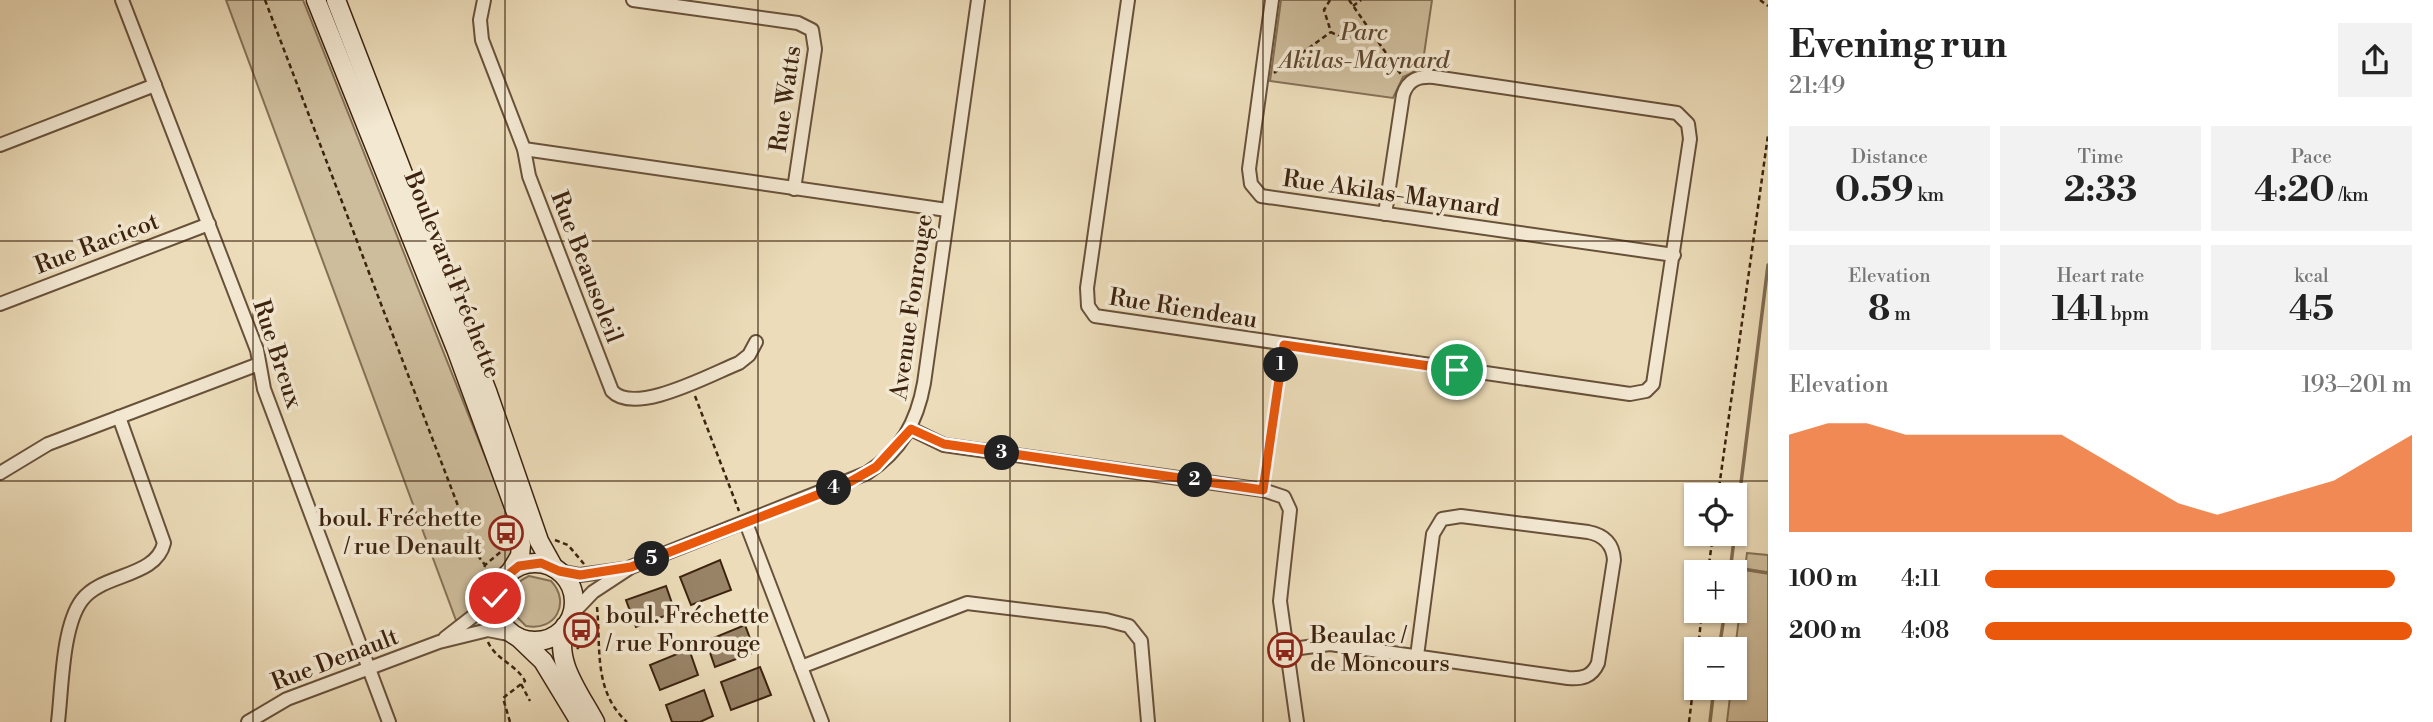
<!DOCTYPE html>
<html lang="en">
<head>
<meta charset="utf-8">
<style>
	:root { --surface:#fff; --page:#f2f2f2; --text:#222; --muted:#767676; --accent:#ea580c }
	body { margin:0; font-family:"Libre Bodoni",serif; background:var(--page); color:var(--text); height:100vh; display:flex; flex-direction:column; font-size:26px; white-space:nowrap }
	* { box-sizing:border-box; margin:0 }
	p { font-size:23px; color:var(--muted) }
	.icon { flex:none; width:38px; height:38px; fill:none; stroke:currentColor; stroke-width:2; stroke-linecap:round; stroke-linejoin:round }
	.map { position:relative; flex:1; overflow:hidden }
	.details { display:flex; flex-direction:column; background:var(--surface); width:665px }
	.details>* { flex:none }
	.fabs { position:absolute; left:1684px; top:483px; display:grid; gap:14px }
	.fabs a { display:grid; place-items:center; width:63px; height:63px; border-radius:0px; background:var(--surface); box-shadow:0 2px 5px #0004; font-size:35px }
	.pin { position:absolute; display:grid; place-items:center; width:60px; height:60px; color:#fff; margin:-30px; border:4px solid #fff; border-radius:50%; box-shadow:0 2px 7px #0007 }
	.km { position:absolute; width:35px; height:35px; margin:-18px; border-radius:50%; background:#222; color:#fff; font-size:19px; line-height:35px; text-align:center }
	.round { display:grid; place-items:center; flex:none; width:74px; height:74px; border-radius:0px; background:var(--page) }
	.headline { display:flex; align-items:center; justify-content:space-between; height:119px; padding:0 21px }
	h1 { font-size:38px; font-weight:700; line-height:52px }
	.stats { display:grid; grid-template-columns:repeat(3,1fr); gap:10px; height:119px; padding:7px 21px }
	.stats div { display:grid; align-content:center; border-radius:0px; background:var(--page); text-align:center }
	.stats b { font-size:35px; font-weight:700 }
	.stats small { font-size:19px; font-weight:400 }
	.stats p { font-size:19px }
	.chart { height:196px; padding:14px 21px }
	.chart p { display:flex; justify-content:space-between }
	.chart svg { width:100%; height:126px; margin-top:7px; fill:var(--accent); opacity:.7 }
	ul { padding:0 21px; list-style:none; font-size:23px }
	li { display:grid; grid-template-columns:112px 84px 1fr; align-items:center; height:52px }
	li i { height:18px; border-radius:9px; background:var(--accent) }
	main { display:flex; flex:1; min-height:0 }
	.map>svg:first-child { display:block }
	.green { fill:#cebd9c; stroke:#857056; stroke-width:2 }
	.lines { fill:none; stroke-linecap:round; stroke-linejoin:round }
	.stream { stroke:#826c52; stroke-width:3.5 }
	.building { fill:#988367; stroke:#3c230f; stroke-width:2 }
	.minor-casing { stroke:#68513a; stroke-width:16 }
	.secondary-casing { stroke:#3c230f; stroke-width:21 }
	.path { stroke:#3c230f; stroke-width:2.5; stroke-dasharray:5 3.5; stroke-linecap:butt }
	.minor { stroke:#f3e8d2; stroke-width:12 }
	.secondary { stroke:#f3e8d2; stroke-width:18 }
	.route-casing { stroke:#fff; stroke-width:14 }
	.route { stroke:#ea580c; stroke-width:9 }
	.grid { fill:none; stroke:#3c230f; stroke-width:2; stroke-opacity:0.55 }
	.labels { text-anchor:middle; dominant-baseline:central; stroke-width:7; stroke-linejoin:round; paint-order:stroke }
	.park-label { font-size:24px; font-style:italic; fill:#604a32; stroke:#f3e8d2 }
	.street-label { font-size:24px; fill:#3c230f; stroke:#f3e8d2 }
	.poi-label { font-size:24px; fill:#3c230f; stroke:#f3e8d2; text-anchor:start }
</style>
</head>
<body>
<main>
<div class="map">
<svg width="1768" height="722" viewBox="0 0 1768 722">
	<rect width="100%" height="100%" fill="#ecdcb9"/>
	<filter id="stains"><feTurbulence type="fractalNoise" baseFrequency=".00286" numOctaves="4"/><feColorMatrix values="0 0 0 0 .2 0 0 0 0 .09 0 0 0 0 .02 0 0 0 .5 -.17"/></filter>
	<radialGradient id="worn" r=".72"><stop offset=".6" stop-color="#630" stop-opacity="0"/><stop offset="1" stop-color="#630" stop-opacity=".3"/></radialGradient>
	<!-- green -->
	<g class="green">
		<polygon points="226,0 303,0 512,524 513,559 500,570 483,599 457,623"/>
		<polygon points="1281,0 1432,0 1422,68 1403,77 1393,98 1270,81"/>
		<polygon points="1747,553 1768,555 1768,722 1727,722 1731,688 1734,688 1734,658"/>
		<path d="M529 576 551 581C571 602 556 632 526 626L510 610C507 593 514 583 529 576Z"/>
	</g>
	<g class="lines">
		<!-- stream -->
		<g class="stream">
			<polyline points="1730,567 1768,573"/>
			<polyline points="1730,572 1768,265"/>
			<polyline points="1719,649 1725,611"/>
			<polyline points="1710,722 1714,688"/>
		</g>
	</g>
	<!-- building -->
	<g class="building">
		<polygon points="720,560 731,590 691,605 680,577"/>
		<polygon points="666,586 675,612 636,627 626,600"/>
		<polygon points="745,625 755,652 715,667 706,641"/>
		<polygon points="689,649 698,675 660,690 650,665"/>
		<polygon points="760,667 771,695 731,710 721,682"/>
		<polygon points="704,690 713,716 700,722 672,722 666,705"/>
	</g>
	<g class="lines">
		<!-- minor casing -->
		<g class="minor-casing">
			<g id="minor">
				<polyline points="122,0 257,350 264,389 389,722"/>
				<path d="M484 0 480 20 482 40 524 149 529 176 612 391C635 416 711 374 739 363L749 355 756 342"/>
				<polyline points="633,0 798,23 812,30 815,49 794,189"/>
				<path d="M1128 0 1087 288 1088 306 1095 316 1630 394 1646 391 1653 384 1690 139 1688 124 1677 113 1434 77C1419 76 1408 79 1403 95L1385 214"/>
				<polyline points="1272,0 1249,169 1251,184 1261,196 1674,255"/>
				<polyline points="0,145 155,85"/>
				<polyline points="524,149 947,210"/>
				<polyline points="0,304 209,224"/>
				<polyline points="911,429 944,445 1263,490 1284,497 1290,510 1280,601 1297,722"/>
				<polyline points="0,473 48,444 259,364"/>
				<polyline points="746,523 822,722"/>
				<polyline points="559,571 580,575 624,569"/>
				<path d="M572 614 593 592 631 567 867 473C901 451 917 422 924 383L978 0"/>
				<polyline points="445,638 481,610 498,588"/>
				<path d="M1285 650 1330 644 1568 678C1582 679 1592 677 1598 663L1614 560C1613 544 1604 535 1588 532L1461 516 1442 519 1433 534 1417 656"/>
				<polyline points="801,667 967,603 1106,620 1129,626 1141,641 1148,722"/>
				<path d="M58 722C62 689 62 626 82 600 102 573 156 578 164 543L119 417"/>
				<polyline points="248,722 287,699 439,642 488,630 513,635"/>
			</g>
		</g>
		<!-- secondary casing -->
		<g class="secondary-casing">
			<g id="secondary">
				<polyline points="316,0 456,349 517,515 521,545 520,556 511,571"/>
				<polyline points="336,0 487,391 539,541 554,568"/>
				<circle cx="535" cy="602" r="39"/>
				<path d="M565 626C553 661 579 692 595 722"/>
				<polyline points="519,638 543,661 580,722"/>
			</g>
		</g>
		<!-- path -->
		<g class="path">
			<polyline points="265,0 476,553 485,565"/>
			<path d="M1330 0 1324 10 1331 32C1346 41 1356 41 1370 30"/>
			<polyline points="1349,0 1402,76"/>
			<polyline points="1760,0 1768,6"/>
			<polyline points="1353,6 1361,0"/>
			<polyline points="1274,73 1331,32"/>
			<polyline points="695,396 739,511"/>
			<polyline points="1265,480 1283,355"/>
			<polyline points="1718,495 1768,135"/>
			<polyline points="555,540 568,545 584,564"/>
			<polyline points="1708,572 1713,534"/>
			<polyline points="479,592 485,565 504,549"/>
			<path d="M597 607C601 648 593 691 627 722"/>
			<path d="M488 642C496 660 516 664 525 681L503 698 510 722"/>
			<polyline points="577,649 598,625"/>
			<polyline points="1698,649 1702,611"/>
			<polyline points="521,684 530,701"/>
			<polyline points="1689,722 1696,665"/>
		</g>
		<!-- minor -->
		<use href="#minor" class="minor"/>
		<!-- secondary -->
		<use href="#secondary" class="secondary"/>
	</g>
	<g class="lines">
		<!-- route casing -->
		<g class="route-casing">
			<polyline id="route" points="495,598 504,578 519,566 541,563 559,571 580,575 631,567 848,483 876,467 911,429 944,444 1263,490 1284,345 1457,370"/>
		</g>
		<!-- route -->
		<use href="#route" class="route"/>
	</g>
	<!-- grid -->
	<path class="grid" d="M253 0V722M505 0V722M758 0V722M1010 0V722M1263 0V722M1515 0V722M0 241H1768M0 481H1768"/>
	<!-- icons -->
	<defs>
		<g id="bus-ring" transform="scale(1.75)"><circle r="9.5" fill="#f3e8d2" stroke="#8f2418" stroke-width="1.5"/><path d="M-5-6H5V4H4V6H2V4H-2V6H-4V4H-5ZM-3.5-4V0h7V-4ZM-3.5 1.2v1.5H-2V1.2ZM2 1.2v1.5H3.5V1.2Z" fill="#8f2418"/></g>
	</defs>
	<g fill-rule="evenodd">
		<use href="#bus-ring" x="506" y="533"/>
		<use href="#bus-ring" x="581" y="630"/>
		<use href="#bus-ring" x="1285" y="650"/>
	</g>
	<g class="labels">
		<!-- park labels -->
		<g class="park-label">
			<text x="1364" y="33">Parc<tspan x="1364" dy="28">Akilas-Maynard</tspan></text>
		</g>
		<!-- street labels -->
		<g class="street-label">
			<text transform="translate(786 99) rotate(-82)">Rue Watts</text>
			<text transform="translate(1391 194) rotate(8)">Rue Akilas-Maynard</text>
			<text transform="translate(97 244) rotate(-21)">Rue Racicot</text>
			<text transform="translate(586 267) rotate(69)">Rue Beausoleil</text>
			<text transform="translate(452 275) rotate(68)">Boulevard Fréchette</text>
			<text transform="translate(912 307) rotate(-82)">Avenue Fonrouge</text>
			<text transform="translate(1183 309) rotate(9)">Rue Riendeau</text>
			<text transform="translate(277 354) rotate(72)">Rue Breux</text>
			<text transform="translate(335 660) rotate(-21)">Rue Denault</text>
		</g>
		<!-- poi labels -->
		<g class="poi-label">
			<text x="482" y="519" text-anchor="end">boul. Fréchette<tspan x="482" dy="28">/ rue Denault</tspan></text>
			<text x="606" y="616">boul. Fréchette<tspan x="606" dy="28">/ rue Fonrouge</tspan></text>
			<text x="1310" y="636">Beaulac /<tspan x="1310" dy="28">de Moncours</tspan></text>
		</g>
	</g>
	<rect width="100%" height="100%" filter="url(#stains)"/>
	<rect width="100%" height="100%" fill="url(#worn)"/>
</svg>
<div class="fabs">
<a><svg class="icon" aria-label="locate" viewBox="0 0 24 24"><circle cx="12" cy="12" r="6"/><path d="M12 2v4M12 18v4M2 12h4M18 12h4"/></svg></a>
<a>+</a>
<a>−</a>
</div>
<div class="pin" style="left:1457px;top:370px;background:#1e9e55"><svg class="icon" aria-label="arrive" viewBox="0 0 24 24"><path d="M6 21V4h12l-3 4 3 4H6"/></svg></div>
<div class="pin" style="left:495px;top:598px;background:#d93025"><svg class="icon" aria-label="check" viewBox="0 0 24 24"><path d="M5 12l5 5 9-10"/></svg></div>
<b class="km" style="left:1281px;top:365px">1</b>
<b class="km" style="left:1195px;top:480px">2</b>
<b class="km" style="left:1002px;top:453px">3</b>
<b class="km" style="left:834px;top:488px">4</b>
<b class="km" style="left:652px;top:559px">5</b>
</div>
<section class="details">
<div class="headline"><div><h1>Evening run</h1><p>21:49</p></div><a class="round"><svg class="icon" aria-label="share" viewBox="0 0 24 24"><path d="M12 15V3M7 8l5-5 5 5M5 13v7h14v-7"/></svg></a></div>
<div class="stats">
<div><p>Distance</p><b>0.59<small> km</small></b></div>
<div><p>Time</p><b>2:33</b></div>
<div><p>Pace</p><b>4:20<small> /km</small></b></div>
</div>
<div class="stats">
<div><p>Elevation</p><b>8<small> m</small></b></div>
<div><p>Heart rate</p><b>141<small> bpm</small></b></div>
<div><p>kcal</p><b>45</b></div>
</div>
<div class="chart"><p><span>Elevation</span>193–201 m</p>
<svg viewBox="0 0 160 44" preserveAspectRatio="none"><path d="M0 44V10L10 6L20 6L30 10L40 10L50 10L60 10L70 10L80 18L90 26L100 34L110 38L120 34L130 30L140 26L150 18L160 10V44z"/></svg>
</div>
<ul>
<li><b>100 m</b>4:11<i style="width:96%"></i></li>
<li><b>200 m</b>4:08<i style="width:100%"></i></li>
</ul>
</section>
</main>
</body>
</html>
